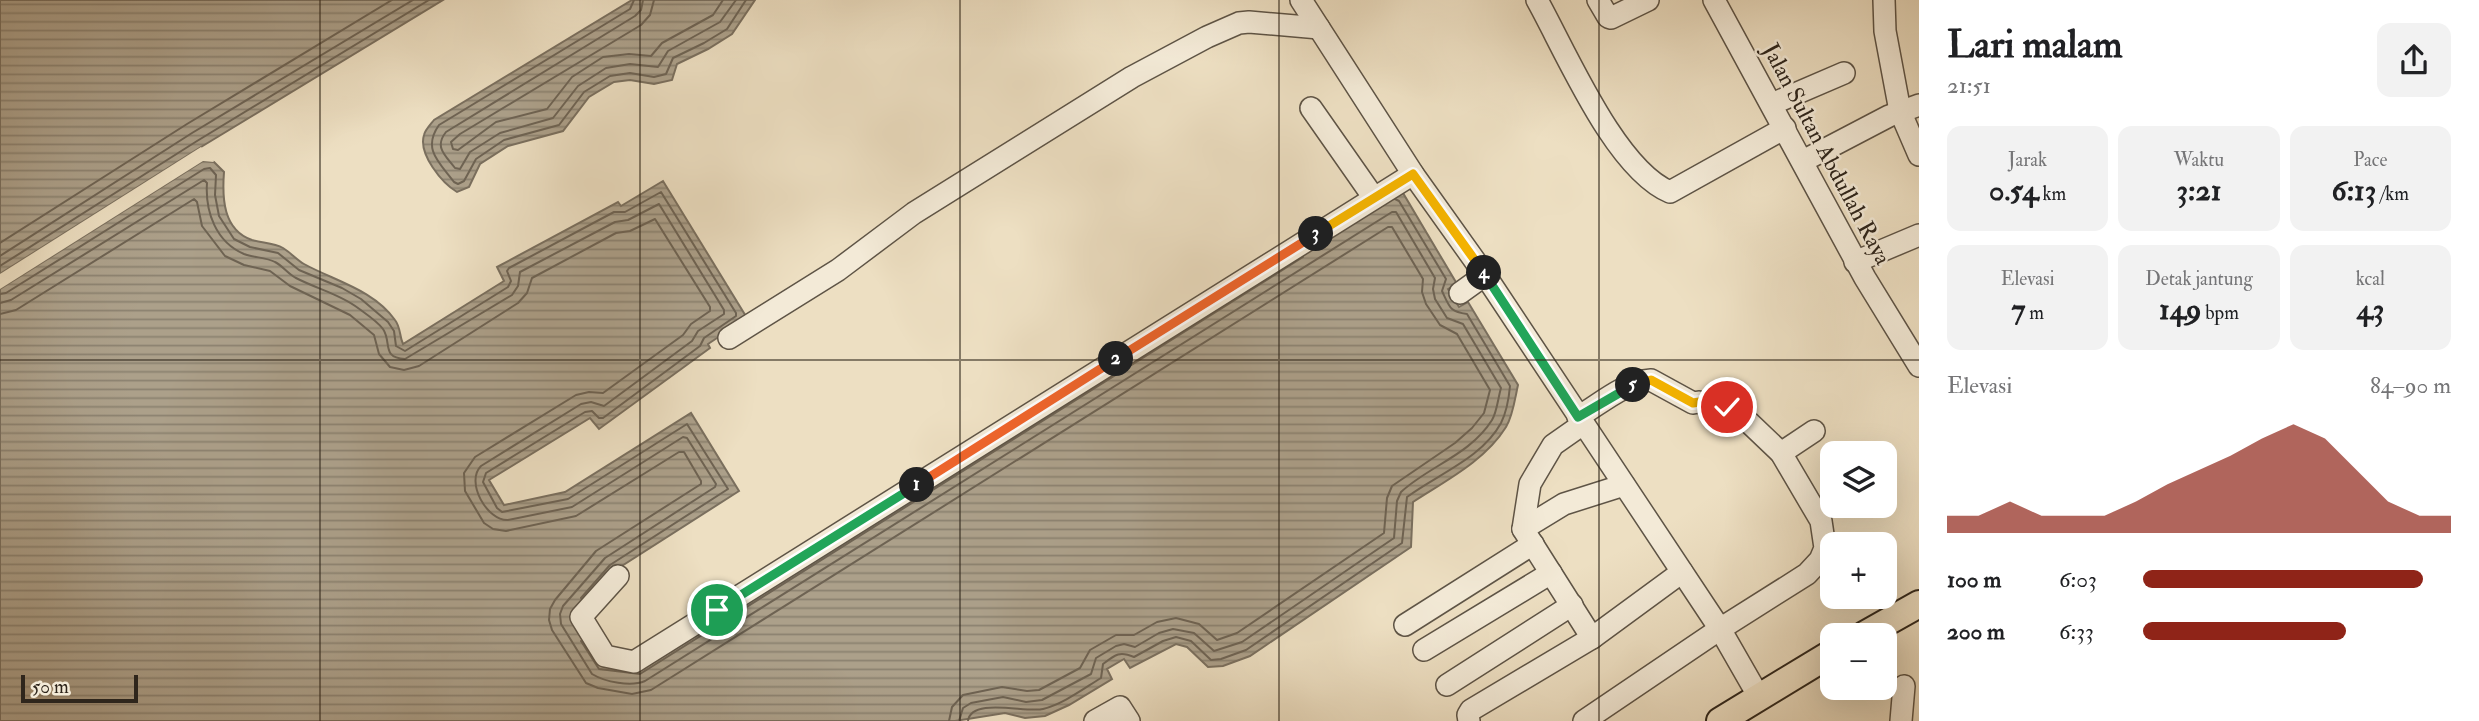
<!DOCTYPE html>
<html lang="id">
<head>
<meta charset="utf-8">
<style>
	:root { --surface:#fff; --page:#f2f2f2; --text:#202124; --muted:#757577; --accent:#8f2418 }
	body { margin:0; font-family:"IM FELL Double Pica",serif; background:var(--page); color:var(--text); height:100vh; display:flex; flex-direction:column; font-size:26px; white-space:nowrap }
	* { box-sizing:border-box; margin:0 }
	p { font-size:23px; color:var(--muted) }
	.icon { flex:none; width:38px; height:38px; fill:none; stroke:currentColor; stroke-width:2; stroke-linecap:round; stroke-linejoin:round }
	.map { position:relative; flex:1; overflow:hidden }
	.details { display:flex; flex-direction:column; background:var(--surface); width:560px }
	.details>* { flex:none }
	.tools { position:absolute; left:1820px; top:441px; display:grid; gap:14px }
	.tools a { display:grid; place-items:center; width:77px; height:77px; border-radius:14px; background:var(--surface); box-shadow:0 7px 28px #0002; font-size:35px }
	.scale { position:absolute; left:21px; bottom:18px; width:117px; box-sizing:border-box; padding-left:7px; border:4px solid #2f261c; border-top:0; font-size:19px; line-height:24px; white-space:nowrap; color:#2f261c; -webkit-text-stroke:5px #f3ead7; paint-order:stroke }
	.pin { position:absolute; display:grid; place-items:center; width:60px; height:60px; color:#fff; margin:-30px; border:4px solid #fff; border-radius:50%; box-shadow:0 2px 7px #0007 }
	.km { position:absolute; width:35px; height:35px; margin:-18px; border-radius:50%; background:#222; color:#fff; font-size:19px; line-height:35px; text-align:center }
	.round { display:grid; place-items:center; flex:none; width:74px; height:74px; border-radius:14px; background:var(--page) }
	.headline { display:flex; align-items:center; justify-content:space-between; height:119px; padding:0 28px }
	h1 { font-size:38px; font-weight:800; line-height:52px }
	.figures { display:grid; grid-template-columns:repeat(3,1fr); gap:10px; height:119px; padding:7px 28px }
	.figures div { display:grid; align-content:center; border-radius:14px; background:var(--page); text-align:center }
	.figures b { font-size:30px; font-weight:800 }
	.figures small { font-size:19px; font-weight:400 }
	.figures p { font-size:19px }
	.chart { height:196px; padding:14px 28px }
	.chart p { display:flex; justify-content:space-between }
	.chart svg { width:100%; height:126px; margin-top:7px; fill:var(--accent); opacity:.7 }
	ul { padding:0 28px; list-style:none; font-size:23px }
	li { display:grid; grid-template-columns:112px 84px 1fr; align-items:center; height:52px }
	li i { height:18px; border-radius:9px; background:var(--accent) }
	main { display:flex; flex:1; min-height:0 }
	.map>svg:first-child { display:block }
	.water { fill:url(#water-rules); stroke:#7a6f5e; stroke-width:2 }
	.pier { fill:#eddfc2 }
	.lines { fill:none; stroke-linecap:round; stroke-linejoin:round }
	.shore { stroke:#6e6353; stroke-width:2 }
	.minor-casing { stroke:#5e5446; stroke-width:24 }
	.major-casing { stroke:#2f261c; stroke-width:30 }
	.minor { stroke:#f3ead7; stroke-width:21 }
	.major { stroke:#eddfc2; stroke-width:26 }
	.split-1-casing { stroke:#fff; stroke-width:14 }
	.split-2-casing { stroke:#fff; stroke-width:14 }
	.split-3-casing { stroke:#fff; stroke-width:14 }
	.split-4-casing { stroke:#fff; stroke-width:14 }
	.split-5-casing { stroke:#fff; stroke-width:14 }
	.split-6-casing { stroke:#fff; stroke-width:14 }
	.split-1 { stroke:#22a559; stroke-width:9 }
	.split-2 { stroke:#f0652b; stroke-width:9 }
	.split-3 { stroke:#f0652b; stroke-width:9 }
	.split-4 { stroke:#f5b400; stroke-width:9 }
	.split-5 { stroke:#22a559; stroke-width:9 }
	.split-6 { stroke:#f5b400; stroke-width:9 }
	.grid { fill:none; stroke:#2f261c; stroke-width:2; stroke-opacity:0.55 }
	.labels { text-anchor:middle; dominant-baseline:central; stroke-width:5; stroke-linejoin:round; paint-order:stroke }
	.street-label { font-size:23px; fill:#2f261c; stroke:#f3ead7 }
</style>
</head>
<body>
<main>
<div class="map">
<svg width="1919" height="721" viewBox="0 0 1919 721">
	<defs>
		<pattern id="water-rules" width="6" height="5" patternUnits="userSpaceOnUse" patternTransform="scale(1.75)"><rect width="6" height="5" fill="#aca08a"/><path d="M0 2.5h6" fill="none" stroke="#8c8270"/></pattern>
	</defs>
	<rect width="100%" height="100%" fill="#eddfc2"/>
	<filter id="stains"><feTurbulence type="fractalNoise" baseFrequency=".00286" numOctaves="4"/><feColorMatrix values="0 0 0 0 .2 0 0 0 0 .09 0 0 0 0 .02 0 0 0 .5 -.17"/></filter>
	<radialGradient id="worn" r=".72"><stop offset=".6" stop-color="#630" stop-opacity="0"/><stop offset="1" stop-color="#630" stop-opacity=".3"/></radialGradient>
	<!-- water -->
	<g class="water">
		<polygon points="0,0 443,0 201,147 0,274"/>
		<path d="M632 0H755L732 34 708 49 677 64 672 80 654 84 630 80 614 82 589 97 563 131 508 146 480 164 469 187 457 192C442 183 418 154 424 135 425 130 431 124 434 120Z"/>
		<path d="M203 161 214 162 224 172C222 198 223 230 252 240 262 243 274 243 283 248 291 253 297 260 304 264 335 281 374 290 395 320 401 328 399 335 403 344L504 281 497 267 618 202 621 206 663 181 747 318 708 344 710 348 599 429 590 418 489 480 504 505 565 492 691 413 739 491 614 571 575 617 636 668 1400 188 1457 284 1448 289 1459 307 1468 302 1518 385C1515 398 1513 416 1506 427 1485 461 1445 481 1413 502L1411 547 1250 656 1223 666 1208 667 1187 647 1176 644 1130 668 1124 659 1107 669 1112 679 1069 705 1045 716 1025 718 1005 713 955 721H0V289Z"/>
	</g>
	<!-- pier -->
	<g class="pier">
		<polygon points="201,147 203,149 0,278 0,274"/>
		<polygon points="202,158 211,158 214,162 203,161 0,289 0,285"/>
	</g>
	<g class="lines">
		<!-- shore -->
		<g class="shore">
			<path d="M634 0 630 9 439 125C422 149 439 162 454 182L458 184 464 181 476 159 504 140 559 125 584 92 610 76 630 73 654 77 666 74 673 58 704 43 727 29 746 0"/>
			<path d="M643 0 641 10 635 16 446 132C434 147 445 155 455 168L460 169 470 152 500 133 553 118 578 86 606 68 630 64 658 67 668 51 720 22 736 0"/>
			<polyline points="654,0 650,15 641,25 460,134 451,142 453,149 458,150 496,122 547,109 572,77 603,57 629,54 651,56 662,43 713,15 723,0"/>
			<polyline points="0,243 187,124 392,0"/>
			<polyline points="0,256 192,133 413,0"/>
			<polyline points="0,266 197,141 429,0"/>
			<polyline points="0,294 6,293 204,169 210,168 216,175 215,195 219,216 234,239 250,247 278,253 299,270 342,288 361,299 388,322 394,331 396,346 405,351 508,287 511,281 507,271 509,268 614,212 625,212 661,192 736,313 736,316 704,338 700,346 603,418 599,418 592,411 585,412 486,473 483,482 497,508 502,512 568,499 687,424 728,489 610,565 581,598"/>
			<path d="M0 303 11 300 204 180 207 183C205 212 216 242 244 254 254 258 266 257 275 262 283 266 288 274 296 278 317 289 340 294 358 308 366 314 377 321 383 329 392 342 381 358 405 359L512 295 518 286 520 272 615 222 628 220 659 204 724 310V314L698 331 692 341 604 406 591 402 581 404 481 466C465 482 487 521 508 520L572 507 683 437 687 438 716 484 715 487 605 558 563 606 560 614 561 624 592 674C605 682 631 687 645 681L1392 212H1396L1435 278 1433 289 1435 299 1447 318 1463 324 1501 388C1498 398 1497 412 1492 420 1470 455 1429 466 1401 492L1397 501 1394 538 1242 642 1214 651 1194 633 1173 629 1159 633 1135 647 1124 644 1116 646 1096 658 1091 674 1042 700 1026 702 1003 697 971 703 963 708 959 721"/>
			<polyline points="0,314 16,310 194,199 197,202 202,226 225,256 244,265 270,271 290,286 350,315 374,335 379,354 390,367 404,370 419,366 518,303 527,293 532,278 616,233 630,231 655,219 710,307 710,311 691,324 683,335 603,393 589,392 576,395 475,457 464,473 465,491 484,523 493,529 506,531 576,516 679,452 684,452 701,481 701,484 596,551 555,600 550,609 549,620 552,630 586,683 598,688 632,694 651,690 1388,227 1392,227 1423,279 1422,292 1426,304 1440,325 1457,334 1490,390 1484,413 1472,428 1455,443 1392,486 1387,498 1384,533 1237,633 1217,640 1199,624 1176,618 1157,622 1134,635 1116,635 1090,650 1080,668 1039,690 1027,691 1002,687 963,695 952,707 949,721"/>
			<polyline points="581,641 599,669 640,674 1303,257"/>
			<path d="M968 721C971 697 1026 713 1043 709 1063 704 1083 689 1101 678L1103 664C1116 654 1120 651 1134 657L1163 641 1176 637 1191 641 1211 660 1221 659 1246 650 1402 543 1407 497C1438 474 1482 458 1501 423 1506 413 1509 397 1510 386L1467 314C1450 312 1450 308 1442 291L1446 279 1399 201 1395 199"/>
		</g>
		<!-- minor casing -->
		<g class="minor-casing">
			<g id="minor">
				<polyline points="1301,0 1413,174 1485,275 1720,629 1759,697"/>
				<path d="M1537 0C1566 52 1615 169 1670 192L1785 128"/>
				<polyline points="1598,0 1608,17 1611,18 1648,0"/>
				<polyline points="1714,0 1865,278 1919,366"/>
				<polyline points="1884,0 1885,31 1900,111 1919,155"/>
				<polyline points="1772,104 1844,73"/>
				<polyline points="1311,108 1374,198"/>
				<polyline points="1803,161 1889,116 1919,105"/>
				<polyline points="1855,262 1919,235"/>
				<polyline points="1460,293 1485,275"/>
				<polyline points="729,338 838,270 914,213 1132,77 1207,37 1239,23 1249,22 1319,28"/>
				<path d="M1578 417C1600 404 1625 382 1651 380L1693 403 1699 402 1727 407 1738 412 1781 453 1821 521 1825 548 1820 560 1807 574 1720 629 1584 721"/>
				<polyline points="1583,424 1553,445 1530,484 1523,529 1592,638"/>
				<polyline points="1781,453 1814,431"/>
				<polyline points="1523,529 1564,504 1624,485"/>
				<polyline points="618,576 581,617 605,656 634,662 1413,174"/>
				<polyline points="1405,625 1533,544"/>
				<polyline points="1424,650 1551,573"/>
				<polyline points="1447,685 1572,605"/>
				<polyline points="1095,721 1120,707 1129,721"/>
				<polyline points="1469,721 1468,715 1471,710 1592,638 1682,572"/>
				<polyline points="1901,721 1904,686"/>
			</g>
		</g>
		<!-- major casing -->
		<g class="major-casing">
			<g id="major">
				<polyline points="1864,635 1919,604"/>
				<polyline points="1720,721 1832,653"/>
			</g>
		</g>
		<!-- minor -->
		<use href="#minor" class="minor"/>
		<!-- major -->
		<use href="#major" class="major"/>
	</g>
	<g class="lines">
		<!-- split-1 casing -->
		<g class="split-1-casing">
			<polyline id="split-1" points="717,610 917,485"/>
		</g>
		<!-- split-2 casing -->
		<g class="split-2-casing">
			<polyline id="split-2" points="917,485 1116,359"/>
		</g>
		<!-- split-3 casing -->
		<g class="split-3-casing">
			<polyline id="split-3" points="1116,359 1316,234"/>
		</g>
		<!-- split-4 casing -->
		<g class="split-4-casing">
			<polyline id="split-4" points="1316,234 1413,174 1484,273"/>
		</g>
		<!-- split-5 casing -->
		<g class="split-5-casing">
			<polyline id="split-5" points="1484,273 1578,417 1633,385"/>
		</g>
		<!-- split-6 casing -->
		<g class="split-6-casing">
			<polyline id="split-6" points="1633,385 1651,380 1693,403 1699,402 1727,407"/>
		</g>
		<!-- split-1 -->
		<use href="#split-1" class="split-1"/>
		<!-- split-2 -->
		<use href="#split-2" class="split-2"/>
		<!-- split-3 -->
		<use href="#split-3" class="split-3"/>
		<!-- split-4 -->
		<use href="#split-4" class="split-4"/>
		<!-- split-5 -->
		<use href="#split-5" class="split-5"/>
		<!-- split-6 -->
		<use href="#split-6" class="split-6"/>
	</g>
	<!-- grid -->
	<path class="grid" d="M320 0V721M640 0V721M960 0V721M1279 0V721M1599 0V721M0 360H1919"/>
	<g class="labels">
		<!-- street labels -->
		<g class="street-label">
			<text transform="translate(1827 154) rotate(62)">Jalan Sultan Abdullah Raya</text>
		</g>
	</g>
	<rect width="100%" height="100%" filter="url(#stains)"/>
	<rect width="100%" height="100%" fill="url(#worn)"/>
</svg>
<div class="tools">
<a><svg class="icon" aria-label="layers" viewBox="0 0 24 24"><path d="M12 4l9 5-9 5-9-5zM3 14l9 5 9-5"/></svg></a>
<a>+</a>
<a>−</a>
</div>
<div class="scale">50 m</div>
<div class="pin" style="left:717px;top:610px;background:#1e9e55"><svg class="icon" aria-label="arrive" viewBox="0 0 24 24"><path d="M6 21V4h12l-3 4 3 4H6"/></svg></div>
<div class="pin" style="left:1727px;top:407px;background:#d93025"><svg class="icon" aria-label="check" viewBox="0 0 24 24"><path d="M5 12l5 5 9-10"/></svg></div>
<b class="km" style="left:917px;top:485px">1</b>
<b class="km" style="left:1116px;top:359px">2</b>
<b class="km" style="left:1316px;top:234px">3</b>
<b class="km" style="left:1484px;top:273px">4</b>
<b class="km" style="left:1633px;top:385px">5</b>
</div>
<section class="details">
<div class="headline"><div><h1>Lari malam</h1><p>21:51</p></div><a class="round"><svg class="icon" aria-label="share" viewBox="0 0 24 24"><path d="M12 15V3M7 8l5-5 5 5M5 13v7h14v-7"/></svg></a></div>
<div class="figures">
<div><p>Jarak</p><b>0.54<small> km</small></b></div>
<div><p>Waktu</p><b>3:21</b></div>
<div><p>Pace</p><b>6:13<small> /km</small></b></div>
</div>
<div class="figures">
<div><p>Elevasi</p><b>7<small> m</small></b></div>
<div><p>Detak jantung</p><b>149<small> bpm</small></b></div>
<div><p>kcal</p><b>43</b></div>
</div>
<div class="chart"><p><span>Elevasi</span>84–90 m</p>
<svg viewBox="0 0 160 44" preserveAspectRatio="none"><path d="M0 44V38L10 38L20 33L30 38L40 38L50 38L60 33L70 27L80 22L90 17L100 11L110 6L120 11L130 22L140 33L150 38L160 38V44z"/></svg>
</div>
<ul>
<li><b>100 m</b>6:03<i style="width:91%"></i></li>
<li><b>200 m</b>6:33<i style="width:66%"></i></li>
</ul>
</section>
</main>
</body>
</html>
